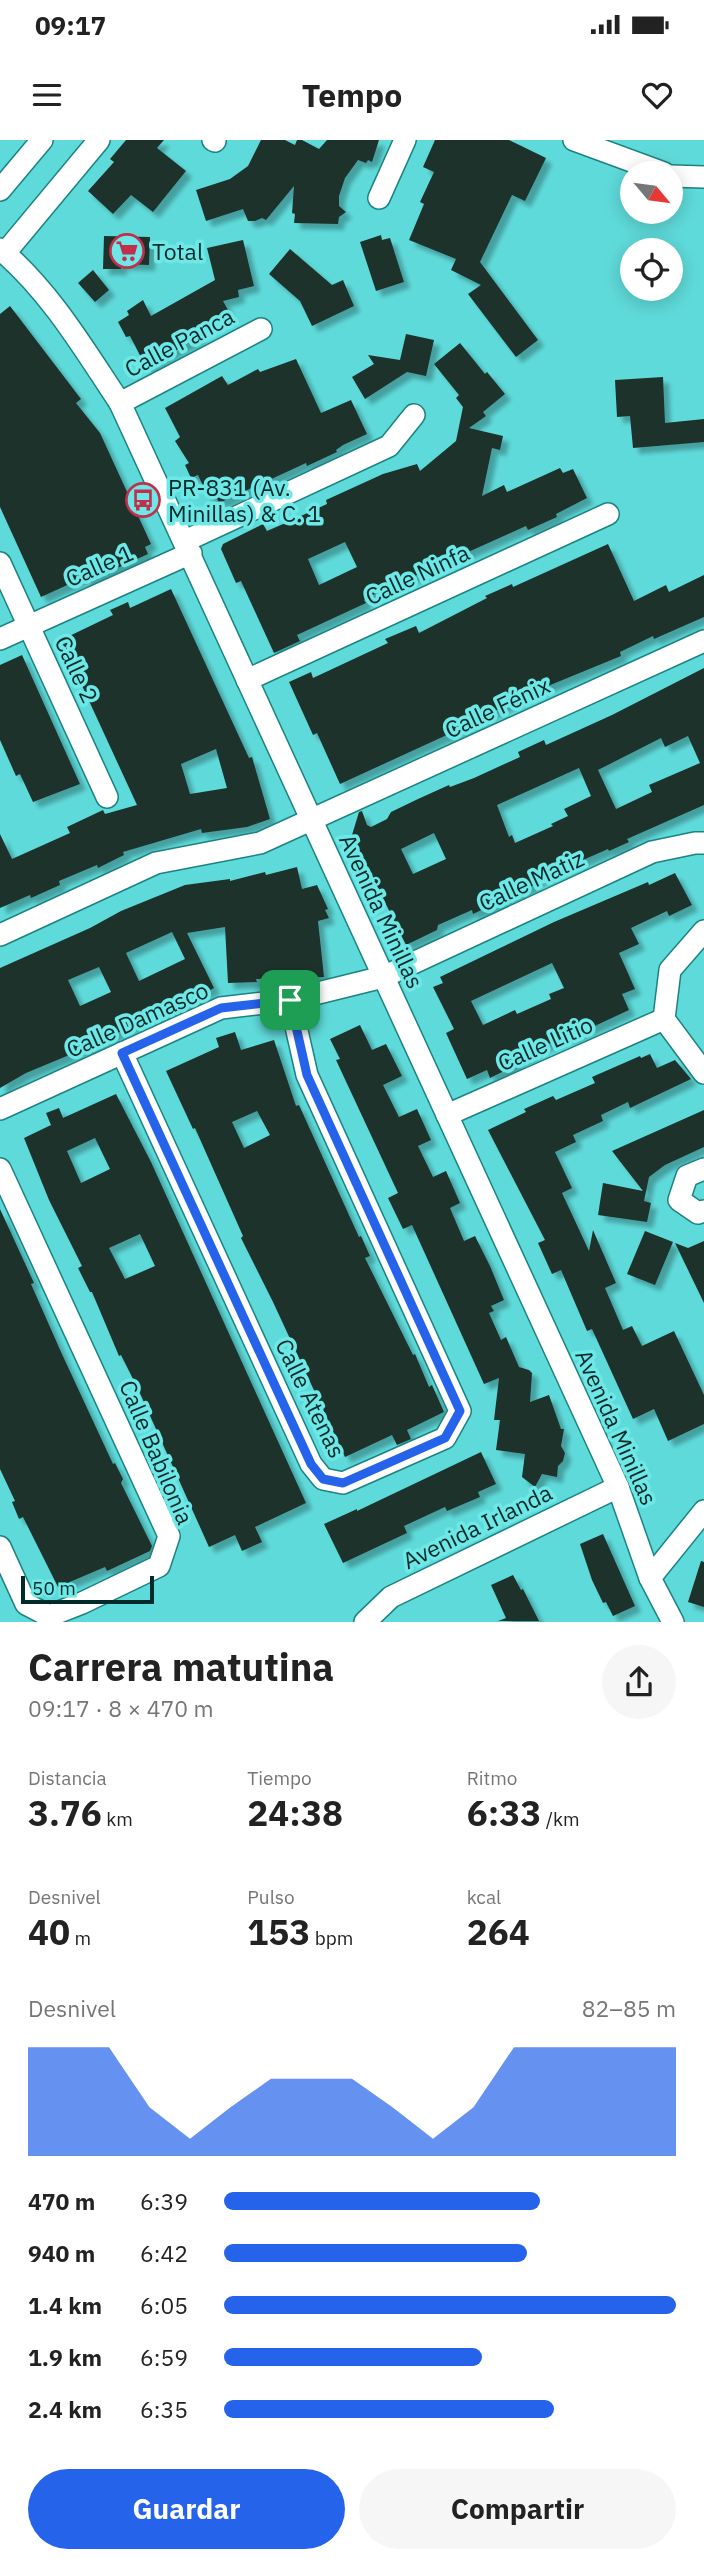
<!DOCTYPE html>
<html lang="es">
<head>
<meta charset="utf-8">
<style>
	:root { --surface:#fff; --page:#f6f6f6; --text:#222; --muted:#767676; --accent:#2563eb }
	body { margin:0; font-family:"IBM Plex Sans",sans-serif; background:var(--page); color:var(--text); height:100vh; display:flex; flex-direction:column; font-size:26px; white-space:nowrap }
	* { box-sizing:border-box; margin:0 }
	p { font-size:23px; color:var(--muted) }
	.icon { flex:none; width:38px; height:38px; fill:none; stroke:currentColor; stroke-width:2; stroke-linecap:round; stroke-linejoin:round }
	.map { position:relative; height:1482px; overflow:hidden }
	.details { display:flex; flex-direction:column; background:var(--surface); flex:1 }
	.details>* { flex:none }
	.needle { width:46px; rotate:119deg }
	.buttons { position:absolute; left:620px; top:21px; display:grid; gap:14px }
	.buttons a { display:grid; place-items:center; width:63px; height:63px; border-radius:50%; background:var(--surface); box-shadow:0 4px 18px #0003; font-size:35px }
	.scale { position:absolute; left:21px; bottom:18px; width:133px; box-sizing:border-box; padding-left:7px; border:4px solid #012a2a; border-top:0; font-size:19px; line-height:24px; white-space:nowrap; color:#012a2a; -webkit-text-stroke:5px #6ee8e7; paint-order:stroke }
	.pin { position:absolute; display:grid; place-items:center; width:60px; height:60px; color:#fff; margin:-30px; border-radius:14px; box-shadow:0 4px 10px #0006 }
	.round { display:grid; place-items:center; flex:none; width:74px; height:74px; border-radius:37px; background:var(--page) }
	.summary { display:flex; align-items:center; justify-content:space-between; height:119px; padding:0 28px }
	h1 { font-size:38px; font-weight:700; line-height:52px }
	.stats { display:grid; grid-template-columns:repeat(3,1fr); gap:10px; height:119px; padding:7px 28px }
	.stats div { display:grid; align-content:center }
	.stats b { font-size:35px; font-weight:700 }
	.stats small { font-size:19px; font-weight:400 }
	.stats p { font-size:19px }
	.chart { height:196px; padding:14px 28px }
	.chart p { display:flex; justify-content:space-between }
	.chart svg { width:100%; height:126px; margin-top:7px; fill:var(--accent); opacity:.7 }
	.primary-button { display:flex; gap:14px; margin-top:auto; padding:14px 28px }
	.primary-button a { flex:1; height:80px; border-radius:42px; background:var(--accent); color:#fff; font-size:28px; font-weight:700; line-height:80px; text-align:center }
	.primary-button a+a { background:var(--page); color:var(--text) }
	ul { padding:0 28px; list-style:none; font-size:23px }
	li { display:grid; grid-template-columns:112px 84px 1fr; align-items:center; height:52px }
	li i { height:18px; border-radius:9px; background:var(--accent) }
	.status { display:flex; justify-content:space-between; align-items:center; height:49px; padding:0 35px; background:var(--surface); direction:ltr }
	.status svg { height:19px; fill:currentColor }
	header { display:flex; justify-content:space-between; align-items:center; height:91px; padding:0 28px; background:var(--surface); font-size:32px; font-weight:700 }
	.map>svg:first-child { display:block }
	.building { fill:#1d322c; fill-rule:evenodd; filter:url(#shadow) }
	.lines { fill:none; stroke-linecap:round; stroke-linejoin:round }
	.minor-casing { stroke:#1c8282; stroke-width:24 }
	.minor { stroke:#fff; stroke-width:21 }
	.route-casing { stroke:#fff; stroke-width:14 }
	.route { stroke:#2563eb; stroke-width:9 }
	.labels { text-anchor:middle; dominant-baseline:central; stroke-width:7; stroke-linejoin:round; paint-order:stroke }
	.poi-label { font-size:23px; fill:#012a2a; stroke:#6ee8e7; text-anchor:start }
	.street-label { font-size:23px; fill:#012a2a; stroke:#6ee8e7 }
</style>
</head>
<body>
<div class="status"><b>09:17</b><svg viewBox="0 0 49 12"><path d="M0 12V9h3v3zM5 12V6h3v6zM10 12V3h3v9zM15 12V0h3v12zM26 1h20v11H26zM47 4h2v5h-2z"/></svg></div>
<header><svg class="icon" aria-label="menu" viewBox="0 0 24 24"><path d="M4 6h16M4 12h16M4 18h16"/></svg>Tempo<svg class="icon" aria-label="heart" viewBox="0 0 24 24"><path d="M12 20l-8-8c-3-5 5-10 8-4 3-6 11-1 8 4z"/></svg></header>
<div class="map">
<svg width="704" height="1482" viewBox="0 0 704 1482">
	<defs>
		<filter id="shadow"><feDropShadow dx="6" dy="6" stdDeviation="2" flood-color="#0004"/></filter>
	</defs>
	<rect width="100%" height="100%" fill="#5fdada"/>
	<!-- building -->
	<g class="building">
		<polygon points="126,0 164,0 157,8 186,31 153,72 131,55 113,74 88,51 114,22 110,19"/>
		<polygon points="261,0 285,0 295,5 297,0 302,0 319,9 327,0 379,0 372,22 368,20 366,23 358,20 345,38 339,56 339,66 346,72 339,77 338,84 294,83 295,74 292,73 294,46 266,80 262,78 255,81 248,81 243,69 206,81 196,50 230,39 248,26"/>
		<polygon points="435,0 509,0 546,18 525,61 512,55 480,122 538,200 516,217 468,154 481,145 451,130 456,119 409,100 424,64 420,62 434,32 423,27"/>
		<polygon points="381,95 382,100 390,98 404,142 376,151 360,102"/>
		<polygon points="104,96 150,97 149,125 121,124 121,129 103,129"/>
		<polygon points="243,100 254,146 238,150 239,157 223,161 228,170 221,174 222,177 198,190 201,196 146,227 130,196 126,197 118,182 129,175 127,171 143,160 151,176 215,140 207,108"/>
		<polygon points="290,109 332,145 343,140 354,166 312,186 300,161 269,134"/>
		<polygon points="93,130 109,150 95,162 78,143"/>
		<polygon points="10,166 81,259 76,263 100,293 151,404 145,407 148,414 87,442 85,437 41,457 0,367 0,174"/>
		<polygon points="406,194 434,200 426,236 407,232 365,259 352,237 374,224 368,215 400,220"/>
		<path d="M460 203 485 234 487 232 505 254 483 272 486 276 469 288 503 296 500 310 492 308 482 356 504 345 507 352 560 328 563 333 573 329 587 358 556 374 557 377 528 390 526 386 366 458 364 460 366 463 297 495 300 501 274 513 241 441 236 443 221 409 223 404 263 384 267 391 290 381 327 364 326 360 383 334 417 324 420 331 456 301 463 267 456 258 459 255 434 224ZM345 402 357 427 319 445 308 419Z"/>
		<polygon points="296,219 321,273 351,260 367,294 343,305 336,310 337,312 307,326 306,323 219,363 216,356 209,359 198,335 191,338 185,325 189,323 175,301 180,297 165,268 222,236 228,245 258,229 260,232"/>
		<polygon points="663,237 665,283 704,279 704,302 633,308 630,276 617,277 615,240"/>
		<polygon points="608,404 634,461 666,445 669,452 704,435 704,477 654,499 653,496 620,512 621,516 526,555 462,588 340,644 317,593 313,595 289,542 311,532 313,538 388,503 385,499 416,486 419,493 487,458 485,456 512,444 513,447"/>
		<path d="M171 449 249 618 252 617 270 679 247 687 202 693 201 689 123 712 124 715 98 728 97 725 59 741 60 745 31 758 30 755 0 768V694L12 719 70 693 67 687 103 670 105 674 137 665 61 500 113 475 110 470 128 462 130 468ZM216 609 227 648 190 654 181 624Z"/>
		<polygon points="22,515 80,644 33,662 20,634 16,636 0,600 0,525"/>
		<path d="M704 528V665L627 699 629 702 609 711 608 709 533 742 534 745 473 774 472 770 438 785 437 790 406 805 352 695 359 672 362 671 367 685 371 687 387 679 391 672 418 659 449 645 450 647 474 638 520 617 518 612 544 600 546 605 612 575ZM688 596 700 623 649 645 652 652 616 669 598 630 661 598 665 607ZM579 628 591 656 564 669 568 676 551 684 553 686 515 703 512 695 509 697 497 665ZM434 693 446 719 413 734 401 709Z"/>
		<path d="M297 727 302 749 317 745 328 769 325 770 329 778 318 781 324 837 256 839 257 842 228 843 225 787 187 793 214 848 158 877 156 874 91 906 26 933 0 948V828L90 788 121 771 185 745 230 739V741L265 732 266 735ZM172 792 185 819 139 841 126 813ZM99 827 111 852 80 866 68 840Z"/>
		<path d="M675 733 692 765 669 776 667 771 631 788 639 804 619 813 635 849 622 854 629 870 569 898 568 896 532 911 533 914 516 921 519 927 505 933 504 931 490 938 487 930 467 939 446 893 454 889 433 847 443 843 440 837 554 782 648 742 649 745ZM552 823 564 848 549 854 551 859 517 874 515 870 483 885 471 861Z"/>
		<polygon points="360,885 372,910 386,904 402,936 383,945 399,977 417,969 431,1000 418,1006 433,1037 446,1031 460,1063 450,1068 464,1101 475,1096 490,1126 504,1160 491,1166 494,1171 489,1173 501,1200 506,1197 519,1227 529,1230 532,1233 530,1262 549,1255 561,1289 564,1289 561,1306 565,1313 563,1321 558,1326 557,1337 542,1334 535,1347 522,1337 525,1314 496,1310 500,1280 494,1280 499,1238 484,1244 412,1085 403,1089 388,1058 398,1053 336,920 340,919 330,899"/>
		<path d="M235 892 241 910 274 900 296 966 299 965 359 1097 361 1096 370 1116 365 1118 413 1215 415 1214 429 1247 432 1245 444 1272 407 1290 411 1299 397 1305 392 1295 345 1317 273 1162 241 1098 243 1096 195 988 193 989 166 931 219 907 216 898ZM257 971 270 995 244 1008 232 982Z"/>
		<polygon points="650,914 657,928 675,920 691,939 630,968 628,962 601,975 603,981 573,995 576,1002 555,1012 572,1048 562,1053 589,1111 593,1090 616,1143 605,1148 623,1190 632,1186 642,1206 674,1191 704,1255 704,1284 668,1301 654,1269 633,1279 592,1189 587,1191 561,1130 552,1134 538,1103 545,1100 488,990 526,972 524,969 553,956 556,960 595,943 592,937 640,916 641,918"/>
		<path d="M116 954 151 1022 306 1363 255 1387 262 1402 242 1411 235 1395 209 1407 138 1249 121 1215 119 1216 92 1152H90L78 1128 82 1126 49 1060 24 998 51 985 46 973 59 968 63 978ZM95 998 110 1029 81 1043 67 1011ZM140 1094 155 1126 125 1139 109 1108Z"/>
		<polygon points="704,970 704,1007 665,1025 649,1037 644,1061 651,1063 647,1082 598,1075 603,1043 643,1051 612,1011"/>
		<polygon points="0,1069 34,1143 31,1144 61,1212 113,1324 115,1323 123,1339 121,1343 152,1406 150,1411 107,1431 105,1427 58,1447 23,1377 19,1379 12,1362 15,1361 0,1329"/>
		<polygon points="645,1091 673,1102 655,1145 627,1134"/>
		<polygon points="704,1101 704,1163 675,1103 688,1108"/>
		<polygon points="481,1312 496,1344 478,1352 480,1357 447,1371 445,1367 404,1386 407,1393 343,1423 324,1384 357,1369 357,1371"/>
		<polygon points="603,1394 635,1466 613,1476 606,1462 603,1463 592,1440 580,1404"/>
		<polygon points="701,1421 704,1422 704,1467 688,1462"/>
		<polygon points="513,1435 521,1450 523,1449 539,1481 498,1481 506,1478 491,1445"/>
	</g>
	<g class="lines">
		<!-- minor casing -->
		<g class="minor-casing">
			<g id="minor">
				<polyline points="213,0 215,1"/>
				<polyline points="574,0 664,33"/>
				<polyline points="670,36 704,37"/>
				<polyline points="0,50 42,0"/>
				<polyline points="379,58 405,0"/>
				<path d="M0 109C50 151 84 209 120 263L618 1347 650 1438 673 1482"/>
				<polyline points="5,113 99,0"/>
				<polyline points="120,263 261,189"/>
				<polyline points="185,401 389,306 414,275"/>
				<polyline points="0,423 107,657"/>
				<polyline points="0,499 191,413"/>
				<polyline points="247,540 608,374"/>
				<polyline points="704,791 670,830 664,879 704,933"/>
				<polyline points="0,795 156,723 260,703 704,501"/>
				<polyline points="122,913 311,1324 323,1339 343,1343 445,1298 460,1271 307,935 290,860"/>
				<polyline points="0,969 221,868 290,860 383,837 652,712 695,703 704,703"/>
				<polyline points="447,975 664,879"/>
				<polyline points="0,1029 169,1396 159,1426 82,1463 49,1476 26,1464 0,1407"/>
				<polyline points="704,1029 687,1036 679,1060 698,1073 704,1071"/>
				<polyline points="650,1438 704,1371"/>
				<polyline points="365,1482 391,1457 618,1347"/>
			</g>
		</g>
		<!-- minor -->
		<use href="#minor" class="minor"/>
	</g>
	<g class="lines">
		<!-- route casing -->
		<g class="route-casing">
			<polygon id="route" points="290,860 307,935 460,1271 445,1298 343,1343 323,1339 311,1324 122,913 221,868"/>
		</g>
		<!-- route -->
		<use href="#route" class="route"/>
	</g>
	<!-- icons -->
	<defs>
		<g id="supermarket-ring" transform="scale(1.75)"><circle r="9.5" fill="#6ee8e7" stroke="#c02f4c" stroke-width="1.5"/><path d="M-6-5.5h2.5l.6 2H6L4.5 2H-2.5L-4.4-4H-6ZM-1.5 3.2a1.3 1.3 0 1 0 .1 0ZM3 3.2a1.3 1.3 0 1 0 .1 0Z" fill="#c02f4c"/></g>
		<g id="bus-ring" transform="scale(1.75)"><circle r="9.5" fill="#6ee8e7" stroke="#c02f4c" stroke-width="1.5"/><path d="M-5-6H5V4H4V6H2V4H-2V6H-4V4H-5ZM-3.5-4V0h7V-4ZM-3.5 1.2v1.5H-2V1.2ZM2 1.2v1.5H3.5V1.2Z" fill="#c02f4c"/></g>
	</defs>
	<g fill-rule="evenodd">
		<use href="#supermarket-ring" x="127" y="111"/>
		<use href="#bus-ring" x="143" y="360"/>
	</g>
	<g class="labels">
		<!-- poi labels -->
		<g class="poi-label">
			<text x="152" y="111">Total</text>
			<text x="168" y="347">PR-831 (Av.<tspan x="168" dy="26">Minillas) &amp; C. 1</tspan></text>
		</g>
		<!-- street labels -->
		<g class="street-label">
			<text transform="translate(179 202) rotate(-28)">Calle Panca</text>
			<text transform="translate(99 425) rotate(-24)">Calle 1</text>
			<text transform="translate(417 434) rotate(-25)">Calle Ninfa</text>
			<text transform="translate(77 529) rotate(65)">Calle 2</text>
			<text transform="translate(497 567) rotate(-25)">Calle Fénix</text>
			<text transform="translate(531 740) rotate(-25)">Calle Matiz</text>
			<text transform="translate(382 771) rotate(65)">Avenida Minillas</text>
			<text transform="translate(137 879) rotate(-24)">Calle Damasco</text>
			<text transform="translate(545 903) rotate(-24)">Calle Litio</text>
			<text transform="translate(311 1258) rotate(64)">Calle Atenas</text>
			<text transform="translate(617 1287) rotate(66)">Avenida Minillas</text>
			<text transform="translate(157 1312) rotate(67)">Calle Babilonia</text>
			<text transform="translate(477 1386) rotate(-26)">Avenida Irlanda</text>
		</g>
	</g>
</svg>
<div class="buttons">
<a><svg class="needle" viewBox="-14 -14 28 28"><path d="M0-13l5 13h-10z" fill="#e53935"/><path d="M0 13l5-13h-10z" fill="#767676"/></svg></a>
<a><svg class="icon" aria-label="locate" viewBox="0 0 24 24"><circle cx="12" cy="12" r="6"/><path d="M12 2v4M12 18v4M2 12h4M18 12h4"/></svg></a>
</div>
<div class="scale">50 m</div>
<div class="pin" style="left:290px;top:860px;background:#1e9e55"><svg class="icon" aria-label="arrive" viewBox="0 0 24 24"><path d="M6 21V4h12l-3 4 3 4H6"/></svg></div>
</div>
<section class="details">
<div class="summary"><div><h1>Carrera matutina</h1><p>09:17 · 8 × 470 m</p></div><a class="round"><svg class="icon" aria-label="share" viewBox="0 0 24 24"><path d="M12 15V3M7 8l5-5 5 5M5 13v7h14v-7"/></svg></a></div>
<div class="stats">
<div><p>Distancia</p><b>3.76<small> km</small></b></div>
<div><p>Tiempo</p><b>24:38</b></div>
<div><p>Ritmo</p><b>6:33<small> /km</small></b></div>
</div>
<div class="stats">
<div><p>Desnivel</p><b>40<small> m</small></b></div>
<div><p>Pulso</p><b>153<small> bpm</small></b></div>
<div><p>kcal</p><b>264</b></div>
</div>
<div class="chart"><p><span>Desnivel</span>82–85 m</p>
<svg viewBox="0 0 160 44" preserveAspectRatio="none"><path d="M0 44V6L10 6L20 6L30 27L40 38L50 27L60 17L70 17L80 17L90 27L100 38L110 27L120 6L130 6L140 6L150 6L160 6V44z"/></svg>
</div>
<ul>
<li><b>470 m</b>6:39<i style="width:70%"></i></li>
<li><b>940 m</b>6:42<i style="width:67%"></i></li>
<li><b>1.4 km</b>6:05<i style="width:100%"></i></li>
<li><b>1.9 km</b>6:59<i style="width:57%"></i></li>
<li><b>2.4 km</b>6:35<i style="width:73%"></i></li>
</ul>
<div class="primary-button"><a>Guardar</a><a>Compartir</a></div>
</section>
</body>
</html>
